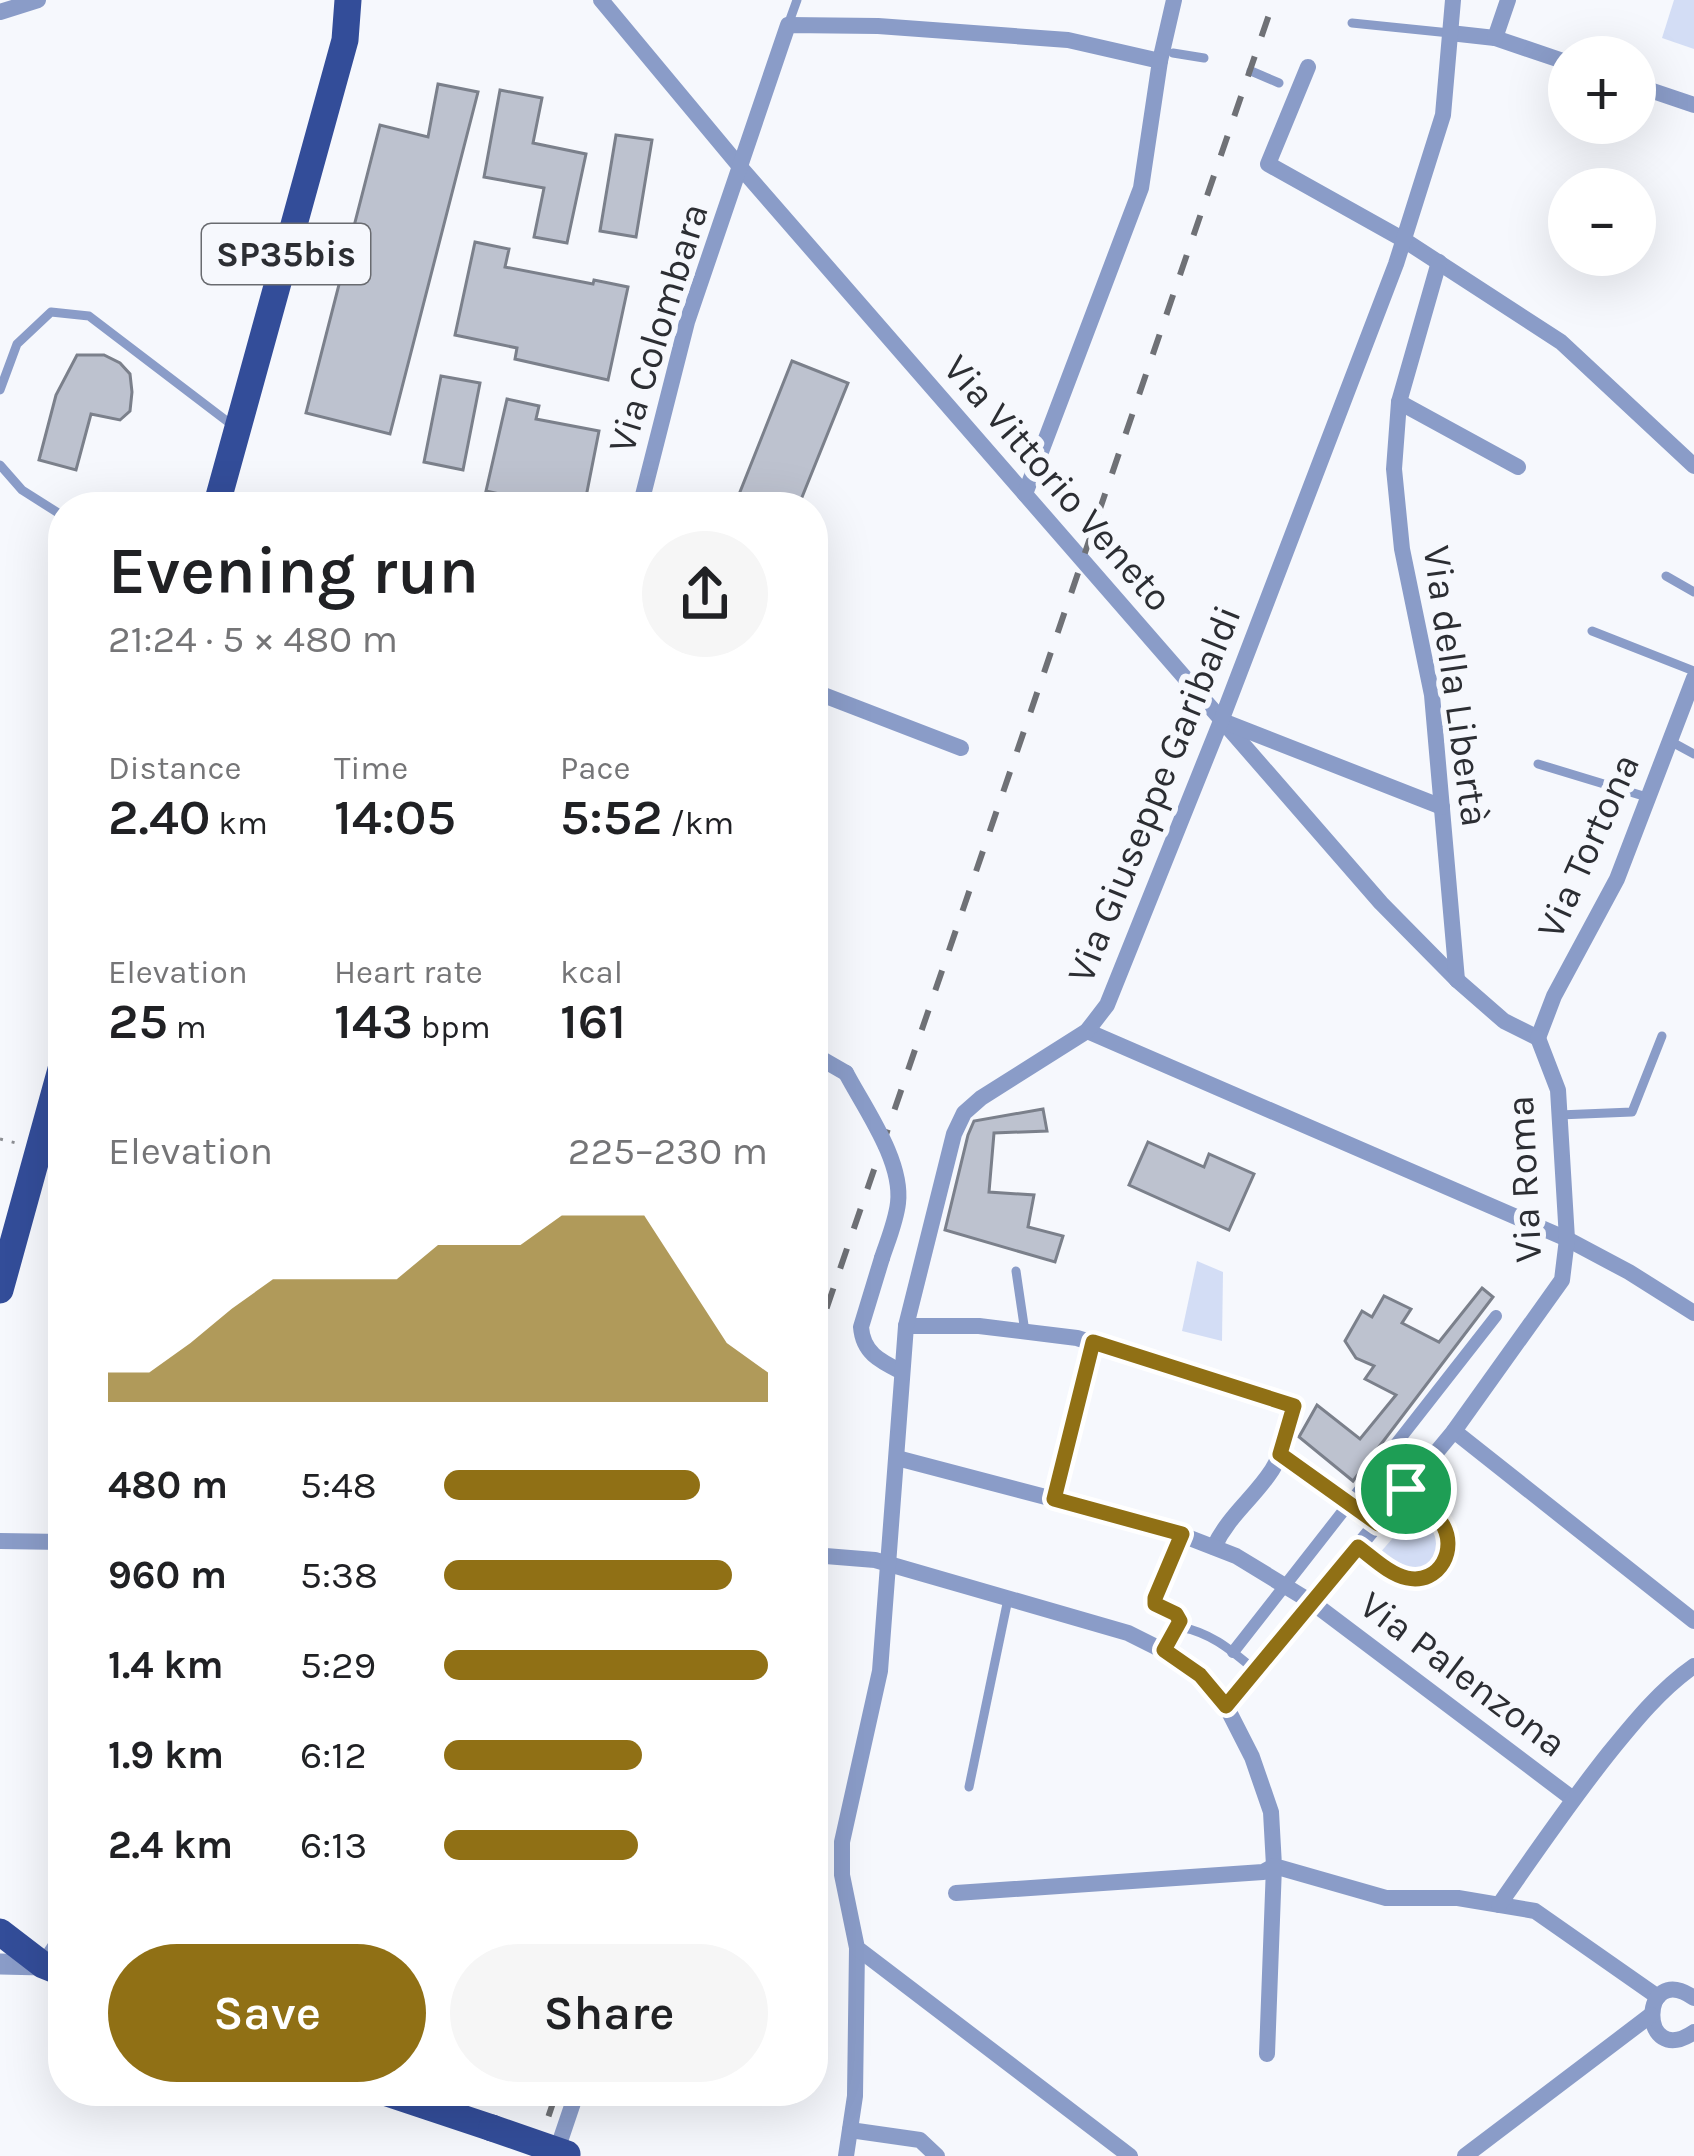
<!DOCTYPE html>
<html lang="en">
<head>
<meta charset="utf-8">
<style>
	:root { --surface:#fff; --page:#f6f6f6; --text:#202124; --muted:#757577; --accent:#907015 }
	body { margin:0; font-family:Karla,sans-serif; background:var(--page); color:var(--text); height:100vh; display:flex; flex-direction:column; font-size:45px; white-space:nowrap }
	* { box-sizing:border-box; margin:0 }
	p { font-size:39px; color:var(--muted) }
	.icon { flex:none; width:66px; height:66px; fill:none; stroke:currentColor; stroke-width:2; stroke-linecap:round; stroke-linejoin:round }
	.map { position:relative; flex:1; overflow:hidden }
	.details { position:absolute; left:48px; top:492px; width:780px; height:1614px; display:flex; flex-direction:column; background:var(--surface); border-radius:48px; box-shadow:0 12px 48px #0002 }
	.details>* { flex:none }
	.tools { position:absolute; left:1548px; top:36px; display:grid; gap:24px }
	.tools a { display:grid; place-items:center; width:108px; height:108px; border-radius:50%; background:var(--surface); box-shadow:0 12px 48px #0002; font-size:60px }
	.pin { position:absolute; display:grid; place-items:center; width:102px; height:102px; color:#fff; margin:-51px; border:6px solid #fff; border-radius:50%; box-shadow:0 3px 12px #0007 }
	.round { display:grid; place-items:center; flex:none; width:126px; height:126px; border-radius:63px; background:var(--page) }
	.headline { display:flex; align-items:center; justify-content:space-between; height:204px; padding:0 60px }
	h1 { font-size:66px; font-weight:600; line-height:90px }
	.figures { display:grid; grid-template-columns:repeat(3,1fr); gap:18px; height:204px; padding:12px 60px }
	.figures div { display:grid; align-content:center }
	.figures b { font-size:51px; font-weight:600 }
	.figures small { font-size:33px; font-weight:400 }
	.figures p { font-size:33px }
	.chart { height:336px; padding:24px 60px }
	.chart p { display:flex; justify-content:space-between }
	.chart svg { width:100%; height:216px; margin-top:12px; fill:var(--accent); opacity:.7 }
	.action { display:flex; gap:24px; margin-top:auto; padding:24px 60px }
	.action a { flex:1; height:138px; border-radius:72px; background:var(--accent); color:#fff; font-size:48px; font-weight:600; line-height:138px; text-align:center }
	.action a+a { background:var(--page); color:var(--text) }
	ul { padding:0 60px; list-style:none; font-size:39px }
	li { display:grid; grid-template-columns:192px 144px 1fr; align-items:center; height:90px }
	li i { height:30px; border-radius:15px; background:var(--accent) }
	.map>svg:first-child { display:block }
	.green { fill:#d3ddf5 }
	.building { fill:#bdc2cf; stroke:#7b808b; stroke-width:3 }
	.lines { fill:none; stroke-linecap:round; stroke-linejoin:round }
	.path { stroke:#8c8e93; stroke-width:3; stroke-dasharray:3 9; stroke-linecap:butt }
	.service { stroke:#8a9cc8; stroke-width:9 }
	.pedestrian { stroke:#8a9cc8; stroke-width:12 }
	.minor { stroke:#8a9cc8; stroke-width:16 }
	.tertiary { stroke:#8a9cc8; stroke-width:21 }
	.primary { stroke:#334d99; stroke-width:27 }
	.rail { stroke:#6f7176; stroke-width:6; stroke-dasharray:21 21; stroke-linecap:butt }
	.minor-bridge { stroke:#8a9cc8; stroke-width:16 }
	.primary-bridge { stroke:#334d99; stroke-width:27 }
	.route-casing { stroke:#fff; stroke-width:24 }
	.route { stroke:#907015; stroke-width:15 }
	.labels { text-anchor:middle; dominant-baseline:central; stroke-width:12; stroke-linejoin:round; paint-order:stroke }
	.shield { fill:#f6f8fd; stroke:#696b70; stroke-width:3 }
	.shield-label { font-size:36px; font-weight:bold; fill:#2c2e33 }
	.street-label { font-size:39px; fill:#2c2e33; stroke:#f6f8fd }
</style>
</head>
<body>
<div class="map">
<svg width="1694" height="2156" viewBox="0 0 1694 2156">
	<rect width="100%" height="100%" fill="#f6f8fd"/>
	<!-- green -->
	<g class="green">
		<polygon points="1674,0 1694,0 1694,49 1662,38"/>
		<polygon points="1197,1261 1223,1272 1222,1341 1182,1331"/>
		<path d="M1425 1501C1433 1507 1441 1514 1446 1522 1463 1551 1441 1588 1407 1581 1394 1578 1383 1569 1372 1562Z"/>
	</g>
	<!-- building -->
	<g class="building">
		<polygon points="438,84 478,92 390,434 306,413 380,125 428,137"/>
		<polygon points="500,90 542,98 533,143 586,154 567,243 534,237 544,188 484,177"/>
		<polygon points="616,135 652,140 636,237 600,231"/>
		<polygon points="475,242 509,249 505,267 593,284 594,280 628,287 608,380 515,359 517,348 455,335"/>
		<polygon points="77,355 104,355 120,363 130,374 132,392 130,411 120,420 91,414 76,470 39,460 56,395"/>
		<polygon points="792,361 848,383 798,507 734,507"/>
		<polygon points="441,376 480,383 463,470 424,462"/>
		<polygon points="507,399 539,406 536,419 599,431 584,507 544,507 545,504 486,491"/>
		<polygon points="1043,1109 1047,1131 994,1133 989,1192 1034,1195 1028,1227 1063,1236 1055,1262 945,1230 968,1135 974,1121"/>
		<polygon points="1148,1142 1204,1167 1209,1154 1254,1174 1229,1230 1129,1185"/>
		<polygon points="1482,1288 1493,1297 1353,1481 1299,1437 1317,1405 1360,1439 1396,1395 1365,1379 1374,1366 1356,1358 1345,1341 1362,1311 1372,1317 1384,1296 1411,1309 1402,1323 1439,1342"/>
	</g>
	<g class="lines">
		<!-- path -->
		<g class="path">
			<polyline points="0,1139 16,1143"/>
			<path d="M1374 1559C1382 1565 1390 1572 1400 1576 1428 1587 1456 1563 1447 1533 1443 1520 1431 1511 1421 1502"/>
		</g>
		<!-- service -->
		<g class="service">
			<polyline points="1352,23 1450,33"/>
			<polyline points="788,25 797,0"/>
			<polyline points="1173,53 1204,58"/>
			<polyline points="1251,71 1279,83"/>
			<polyline points="0,390 17,344 51,312 89,316 232,425"/>
			<polyline points="0,465 22,490 63,516"/>
			<polyline points="1666,576 1694,592"/>
			<polyline points="1592,631 1694,671"/>
			<polyline points="1670,741 1694,754"/>
			<polyline points="1538,764 1650,798"/>
			<polyline points="1559,1115 1632,1112 1662,1036"/>
			<polyline points="1016,1271 1025,1332"/>
			<polyline points="1054,1499 1093,1343"/>
			<path d="M1164 1650 1179 1627C1211 1632 1232 1651 1256 1671"/>
			<polyline points="969,1787 1008,1599"/>
		</g>
		<!-- pedestrian -->
		<g class="pedestrian">
			<polyline points="1280,1454 1378,1524"/>
			<path d="M1179 1627 1180 1621C1173 1610 1163 1612 1155 1604V1597L1182 1534"/>
			<polyline points="1233,1652 1496,1316"/>
		</g>
		<!-- minor -->
		<g class="minor">
			<polyline points="601,0 741,168 1381,903 1457,980 1504,1021 1538,1038"/>
			<polyline points="0,12 38,0"/>
			<polyline points="1450,33 1495,38 1569,63"/>
			<polyline points="1495,38 1508,0"/>
			<polyline points="1308,67 1268,164 1404,240 1561,342 1694,466"/>
			<polyline points="1635,85 1694,105"/>
			<polyline points="1439,262 1399,402 1394,469 1402,549 1432,695 1457,980"/>
			<polyline points="1399,402 1518,467"/>
			<polyline points="1025,494 1141,188 1160,61 1174,0"/>
			<polyline points="640,507 687,322 788,25 878,26 1068,40 1160,61"/>
			<polyline points="813,691 961,748"/>
			<polyline points="1225,722 1442,807"/>
			<polyline points="1087,1031 1567,1239 1629,1272 1694,1313"/>
			<polyline points="1538,1038 1554,996 1617,879 1694,678"/>
			<polyline points="813,1054 846,1073"/>
			<polyline points="39,1150 63,1160"/>
			<path d="M882 1258 861 1327C863 1353 880 1361 902 1372"/>
			<path d="M906 1326H979L1077 1338 1294 1406C1288 1427 1284 1451 1272 1470 1254 1498 1229 1515 1214 1547"/>
			<polyline points="1454,1431 1694,1621"/>
			<polyline points="897,1458 1164,1528 1236,1556 1313,1603 1573,1799"/>
			<polyline points="0,1541 63,1542"/>
			<polyline points="813,1555 875,1560 1128,1633 1176,1657 1200,1675 1226,1706 1252,1757 1271,1812 1274,1866 1386,1898 1458,1898 1535,1911 1658,1997"/>
			<polyline points="1226,1706 1454,1431 1562,1280 1567,1239 1558,1090 1538,1038"/>
			<polyline points="956,1893 1263,1872 1274,1866 1267,2054"/>
			<path d="M1499 1905C1535 1853 1570 1802 1609 1753 1635 1721 1661 1689 1694 1666"/>
			<polyline points="43,1965 63,1935"/>
			<path d="M1694 1998C1639 1959 1638 2070 1694 2032"/>
			<polyline points="850,2130 920,2140 937,2156"/>
			<polyline points="555,2156 577,2091"/>
			<polyline points="846,2156 855,2096 857,1948"/>
			<polyline points="1130,2156 857,1948 842,1875 842,1842 880,1671 906,1326 954,1134 964,1113 981,1098 1087,1031 1107,1005 1221,721 1396,264 1443,115 1453,0"/>
			<polyline points="1465,2156 1651,2015"/>
		</g>
		<!-- tertiary -->
		<polyline class="tertiary" points="0,1964 43,1965"/>
		<!-- primary -->
		<g class="primary">
			<polyline points="216,507 345,40 348,0"/>
			<polyline points="0,1290 63,1062"/>
			<polyline points="0,1932 43,1965 63,1973"/>
			<polyline points="381,2091 492,2128"/>
		</g>
		<!-- rail -->
		<g class="rail">
			<polyline points="813,1348 1274,0"/>
			<polyline points="535,2156 557,2091"/>
		</g>
		<!-- minor-bridge -->
		<path class="minor-bridge" d="M846 1073C865 1109 903 1161 898 1203 896 1221 888 1240 882 1258"/>
		<!-- primary-bridge -->
		<polyline class="primary-bridge" points="492,2128 567,2154"/>
	</g>
	<g class="lines">
		<!-- route casing -->
		<g class="route-casing">
			<path id="route" d="M1093 1342 1294 1406 1280 1454 1378 1524 1406 1489C1418 1499 1433 1509 1441 1522 1459 1548 1440 1585 1407 1578 1389 1574 1373 1558 1358 1547L1226 1706 1200 1675 1164 1650 1180 1621 1176 1614 1155 1604V1598L1182 1534 1054 1499Z"/>
		</g>
		<!-- route -->
		<use href="#route" class="route"/>
	</g>
	<g class="labels">
		<!-- shield labels -->
		<rect class="shield" x="202" y="224" width="168" height="60" rx="9"/>
		<g class="shield-label">
			<text x="286" y="254">SP35bis</text>
		</g>
		<!-- street labels -->
		<g class="street-label">
			<text transform="translate(658 328) rotate(-73)">Via Colombara</text>
			<text transform="translate(1058 483) rotate(49)">Via Vittorio Veneto</text>
			<text transform="translate(1456 686) rotate(82)">Via della Libertà</text>
			<text transform="translate(1154 794) rotate(-68)">Via Giuseppe Garibaldi</text>
			<text transform="translate(1588 846) rotate(-66)">Via Tortona</text>
			<text transform="translate(1524 1179) rotate(-93)">Via Roma</text>
			<text transform="translate(1463 1674) rotate(37)">Via Palenzona</text>
		</g>
	</g>
</svg>
<div class="tools">
<a>+</a>
<a>−</a>
</div>
<div class="pin" style="left:1406px;top:1489px;background:#1e9e55"><svg class="icon" aria-label="arrive" viewBox="0 0 24 24"><path d="M6 21V4h12l-3 4 3 4H6"/></svg></div>
<section class="details">
<div class="headline"><div><h1>Evening run</h1><p>21:24 · 5 × 480 m</p></div><a class="round"><svg class="icon" aria-label="share" viewBox="0 0 24 24"><path d="M12 15V3M7 8l5-5 5 5M5 13v7h14v-7"/></svg></a></div>
<div class="figures">
<div><p>Distance</p><b>2.40<small> km</small></b></div>
<div><p>Time</p><b>14:05</b></div>
<div><p>Pace</p><b>5:52<small> /km</small></b></div>
</div>
<div class="figures">
<div><p>Elevation</p><b>25<small> m</small></b></div>
<div><p>Heart rate</p><b>143<small> bpm</small></b></div>
<div><p>kcal</p><b>161</b></div>
</div>
<div class="chart"><p><span>Elevation</span>225–230 m</p>
<svg viewBox="0 0 160 44" preserveAspectRatio="none"><path d="M0 44V38L10 38L20 32L30 25L40 19L50 19L60 19L70 19L80 12L90 12L100 12L110 6L120 6L130 6L140 19L150 32L160 38V44z"/></svg>
</div>
<ul>
<li><b>480 m</b>5:48<i style="width:79%"></i></li>
<li><b>960 m</b>5:38<i style="width:89%"></i></li>
<li><b>1.4 km</b>5:29<i style="width:100%"></i></li>
<li><b>1.9 km</b>6:12<i style="width:61%"></i></li>
<li><b>2.4 km</b>6:13<i style="width:60%"></i></li>
</ul>
<div class="action"><a>Save</a><a>Share</a></div>
</section>
</div>
</body>
</html>
